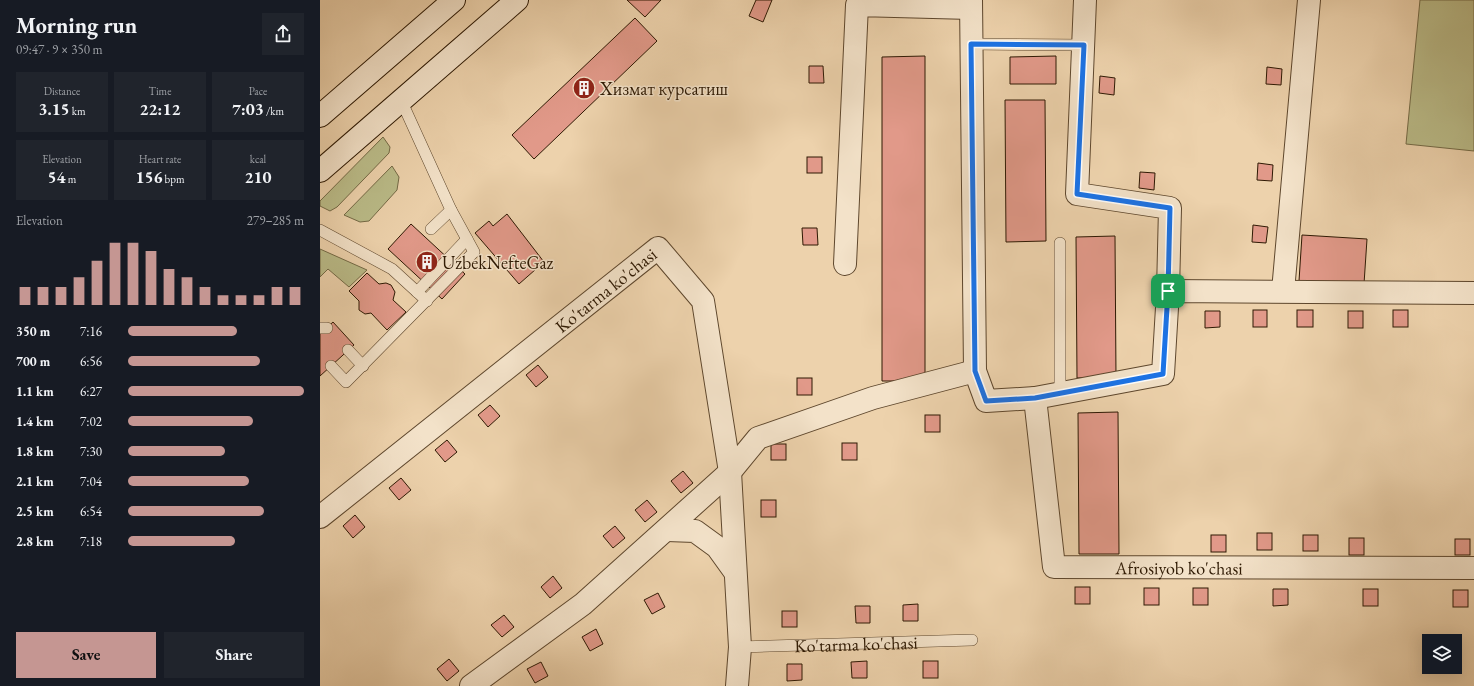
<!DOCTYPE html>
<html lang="en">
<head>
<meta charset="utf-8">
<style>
	:root { --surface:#171b24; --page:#20242c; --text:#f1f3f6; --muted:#9ea1a6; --accent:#c59692 }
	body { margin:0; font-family:"EB Garamond",serif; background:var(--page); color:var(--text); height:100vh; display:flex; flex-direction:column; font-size:15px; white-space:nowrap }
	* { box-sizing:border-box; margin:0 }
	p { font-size:13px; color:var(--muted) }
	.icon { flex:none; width:22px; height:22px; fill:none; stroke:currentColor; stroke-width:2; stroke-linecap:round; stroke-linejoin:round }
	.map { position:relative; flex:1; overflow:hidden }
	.side { display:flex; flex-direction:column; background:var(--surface); width:320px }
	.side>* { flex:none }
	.fabs { position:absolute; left:1102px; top:634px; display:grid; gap:8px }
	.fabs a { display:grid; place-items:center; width:40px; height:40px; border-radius:0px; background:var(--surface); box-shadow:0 4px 16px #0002; font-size:20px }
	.pin { position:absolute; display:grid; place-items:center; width:34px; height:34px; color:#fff; margin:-17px; border-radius:8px; box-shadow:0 2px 6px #0006 }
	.round { display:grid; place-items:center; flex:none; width:42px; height:42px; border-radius:0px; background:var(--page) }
	.overview { display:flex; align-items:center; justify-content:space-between; height:68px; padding:0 16px }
	h1 { font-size:22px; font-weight:700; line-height:30px }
	.figures { display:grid; grid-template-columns:repeat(3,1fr); gap:6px; height:68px; padding:4px 16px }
	.figures div { display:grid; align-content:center; border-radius:0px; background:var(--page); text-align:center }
	.figures b { font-size:17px; font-weight:700 }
	.figures small { font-size:11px; font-weight:400 }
	.figures p { font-size:11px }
	.chart { height:112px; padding:8px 16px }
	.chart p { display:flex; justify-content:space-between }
	.chart svg { width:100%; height:72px; margin-top:4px; stroke:var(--accent); stroke-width:6 }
	.button { display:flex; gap:8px; margin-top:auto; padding:8px 16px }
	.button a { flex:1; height:46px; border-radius:0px; background:var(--accent); color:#111; font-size:16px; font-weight:700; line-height:46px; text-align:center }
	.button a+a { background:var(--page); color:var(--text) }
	ul { padding:0 16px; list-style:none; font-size:13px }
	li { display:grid; grid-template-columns:64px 48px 1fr; align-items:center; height:30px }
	li i { height:10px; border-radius:5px; background:var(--accent) }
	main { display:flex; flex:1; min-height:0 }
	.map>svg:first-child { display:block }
	.green { fill:#babb88; stroke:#746a46 }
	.building { fill:#e19989; stroke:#2e1903 }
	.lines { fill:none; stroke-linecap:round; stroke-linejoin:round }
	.service-casing { stroke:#5e472d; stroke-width:12 }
	.minor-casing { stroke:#5e472d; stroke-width:24 }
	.secondary-casing { stroke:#2e1903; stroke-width:24 }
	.service { stroke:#f3e2c9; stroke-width:11 }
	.minor { stroke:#f3e2c9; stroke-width:22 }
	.secondary { stroke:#f3e2c9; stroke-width:22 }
	.route-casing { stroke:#fff; stroke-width:8 }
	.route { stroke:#1a73e8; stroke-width:5 }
	.labels { text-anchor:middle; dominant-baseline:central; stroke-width:3; stroke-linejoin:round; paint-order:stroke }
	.poi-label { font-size:18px; fill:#2e1903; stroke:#f3e2c9; text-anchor:start }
	.street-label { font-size:18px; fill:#2e1903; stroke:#f3e2c9 }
</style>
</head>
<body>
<main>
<section class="side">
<div class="overview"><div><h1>Morning run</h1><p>09:47 · 9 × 350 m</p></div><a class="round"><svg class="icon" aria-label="share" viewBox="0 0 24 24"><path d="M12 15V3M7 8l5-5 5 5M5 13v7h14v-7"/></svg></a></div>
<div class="figures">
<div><p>Distance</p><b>3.15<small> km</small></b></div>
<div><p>Time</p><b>22:12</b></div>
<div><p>Pace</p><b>7:03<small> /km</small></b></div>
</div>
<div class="figures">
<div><p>Elevation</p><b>54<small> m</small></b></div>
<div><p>Heart rate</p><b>156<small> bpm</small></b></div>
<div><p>kcal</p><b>210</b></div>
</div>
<div class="chart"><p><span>Elevation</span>279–285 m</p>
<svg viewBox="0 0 160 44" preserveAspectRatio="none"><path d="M5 44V33M15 44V33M25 44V33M35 44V27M45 44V17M55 44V6M65 44V6M75 44V11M85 44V22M95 44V27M105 44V33M115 44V38M125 44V38M135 44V38M145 44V33M155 44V33"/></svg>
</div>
<ul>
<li><b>350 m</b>7:16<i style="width:62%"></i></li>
<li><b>700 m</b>6:56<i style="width:75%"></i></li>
<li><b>1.1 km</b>6:27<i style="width:100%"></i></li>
<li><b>1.4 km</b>7:02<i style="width:71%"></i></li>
<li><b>1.8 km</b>7:30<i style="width:55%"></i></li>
<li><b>2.1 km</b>7:04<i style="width:69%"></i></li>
<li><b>2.5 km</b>6:54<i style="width:77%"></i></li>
<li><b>2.8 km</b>7:18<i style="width:61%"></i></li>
</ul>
<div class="button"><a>Save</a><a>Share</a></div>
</section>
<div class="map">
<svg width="1154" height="686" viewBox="0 0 1154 686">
	<rect width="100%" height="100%" fill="#edd2ac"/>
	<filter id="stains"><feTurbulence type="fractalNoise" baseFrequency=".005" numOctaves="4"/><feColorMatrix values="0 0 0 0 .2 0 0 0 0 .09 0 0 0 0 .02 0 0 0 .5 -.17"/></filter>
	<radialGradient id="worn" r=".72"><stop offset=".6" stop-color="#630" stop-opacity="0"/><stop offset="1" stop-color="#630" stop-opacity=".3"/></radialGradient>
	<!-- green -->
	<g class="green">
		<polygon points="1100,0 1154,0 1154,151 1086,144"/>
		<polygon points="63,137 70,147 69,153 17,207 10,211 0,206 0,201"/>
		<polygon points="72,166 79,177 77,190 49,221 40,222 24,215"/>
		<polygon points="0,249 47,270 29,287 8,269 0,277"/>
	</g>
	<!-- building -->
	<g class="building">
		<polygon points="307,0 341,0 325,17"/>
		<polygon points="436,0 452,0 443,22 429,16"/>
		<polygon points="315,18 337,41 214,159 192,135"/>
		<polygon points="605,56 605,381 562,381 562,57"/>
		<polygon points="736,56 736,84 690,84 690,57"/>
		<polygon points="489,66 503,66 504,83 489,83"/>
		<polygon points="947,67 962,69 961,85 946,84"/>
		<polygon points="780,76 795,78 794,95 779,93"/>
		<polygon points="685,100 725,100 726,241 686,242"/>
		<rect x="487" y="157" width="15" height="16"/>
		<polygon points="938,163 953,165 952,181 937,180"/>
		<polygon points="820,172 835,173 834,190 819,188"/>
		<polygon points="187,214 224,262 199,284 155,233 169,221 173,226"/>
		<polygon points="91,224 145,274 122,299 68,249"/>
		<polygon points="933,225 948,227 946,243 932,242"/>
		<polygon points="482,228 497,228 498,245 483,245"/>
		<polygon points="982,235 1047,239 1044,284 979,281"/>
		<polygon points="795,236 796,377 757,378 756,237"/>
		<polygon points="47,273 59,284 66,283 71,285 75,292 73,300 86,312 67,330 51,313 45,314 39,310 39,301 29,291"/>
		<rect x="933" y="310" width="14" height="17"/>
		<rect x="977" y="310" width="16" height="17"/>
		<rect x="1073" y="310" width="15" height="17"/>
		<polygon points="885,311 900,311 900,327 885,328"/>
		<rect x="1028" y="311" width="15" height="17"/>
		<polygon points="13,322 34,345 0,376 0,334"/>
		<polygon points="218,365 228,377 216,387 206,375"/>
		<rect x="477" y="378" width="15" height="17"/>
		<polygon points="170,405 180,416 168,427 158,415"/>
		<polygon points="798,412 799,554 759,554 758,413"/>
		<rect x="605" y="415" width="15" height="17"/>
		<polygon points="127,440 137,452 125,462 115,450"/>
		<rect x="522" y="443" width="15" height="17"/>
		<rect x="451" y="444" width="15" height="16"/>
		<polygon points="363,471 373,483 361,493 351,481"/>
		<polygon points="81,478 91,490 79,500 69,488"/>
		<polygon points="327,500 337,512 325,522 315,510"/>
		<rect x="441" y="500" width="15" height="17"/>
		<polygon points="35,515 45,527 33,538 23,526"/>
		<polygon points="295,526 305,538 293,548 283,536"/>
		<rect x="937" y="533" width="15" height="17"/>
		<rect x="891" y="535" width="15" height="17"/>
		<rect x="983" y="535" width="15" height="16"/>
		<rect x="1029" y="538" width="15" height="17"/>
		<rect x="1135" y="539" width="15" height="16"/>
		<polygon points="233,576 242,588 230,598 221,587"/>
		<rect x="755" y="587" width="15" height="17"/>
		<rect x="824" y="588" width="15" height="17"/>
		<rect x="873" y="588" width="15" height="17"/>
		<polygon points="953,589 968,589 968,605 953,606"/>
		<rect x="1043" y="589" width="15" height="17"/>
		<rect x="1133" y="590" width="15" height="17"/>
		<polygon points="338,593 345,607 332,614 324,600"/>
		<polygon points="598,604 598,621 583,621 583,605"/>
		<polygon points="535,606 550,606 550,623 536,623"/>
		<rect x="462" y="611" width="15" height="16"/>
		<polygon points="184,615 194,627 182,637 171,625"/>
		<polygon points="276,629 283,644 270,651 262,637"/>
		<polygon points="129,659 139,671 127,681 117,669"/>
		<polygon points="547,661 547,678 532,678 531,662"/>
		<rect x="603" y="661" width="15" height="17"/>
		<polygon points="221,662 228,676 215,683 207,669"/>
		<polygon points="467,664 482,664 482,680 467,681"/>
	</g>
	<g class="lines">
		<!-- service casing -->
		<g class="service-casing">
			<g id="service">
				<polyline points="651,44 764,45"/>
				<polyline points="81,100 131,210 111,229"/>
				<polyline points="0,230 72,269 107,301"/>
				<polyline points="740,243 740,393"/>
				<polyline points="97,292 147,239"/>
				<polyline points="0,328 7,328"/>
				<polyline points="28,350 43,366"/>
				<polyline points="11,366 26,382 154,252 131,210"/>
				<path id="s1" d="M420 647 652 640"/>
			</g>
		</g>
		<!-- minor casing -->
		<g class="minor-casing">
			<g id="minor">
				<polyline points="651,0 655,371 666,401 715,398 843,374 848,291 1154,293"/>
				<polyline points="765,0 757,194 850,208 848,291"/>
				<polyline points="525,264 537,5 651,8"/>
				<polyline points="963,291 989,0"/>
				<path id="s2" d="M715 398 734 567 1154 568"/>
				<path id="s3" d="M0 517 338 248 383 301 410 472 420 647 417 686"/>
				<polyline points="347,530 375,531 397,547 415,572"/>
				<polyline points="151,686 263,604 410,472 438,438 553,398 655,371"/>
			</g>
		</g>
		<!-- secondary casing -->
		<g class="secondary-casing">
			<g id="secondary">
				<polyline points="0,116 134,0"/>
				<polyline points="0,171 197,0"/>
			</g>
		</g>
		<!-- service -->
		<use href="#service" class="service"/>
		<!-- minor -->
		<use href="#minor" class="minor"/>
		<!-- secondary -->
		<use href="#secondary" class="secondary"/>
	</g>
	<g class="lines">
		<!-- route casing -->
		<g class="route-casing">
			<polygon id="route" points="651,44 764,45 757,194 850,208 848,291 843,374 715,398 666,401 655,371"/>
		</g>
		<!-- route -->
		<use href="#route" class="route"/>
	</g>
	<!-- icons -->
	<defs>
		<g id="building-disc" transform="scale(1.15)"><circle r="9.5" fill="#8f2418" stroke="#f3e2c9"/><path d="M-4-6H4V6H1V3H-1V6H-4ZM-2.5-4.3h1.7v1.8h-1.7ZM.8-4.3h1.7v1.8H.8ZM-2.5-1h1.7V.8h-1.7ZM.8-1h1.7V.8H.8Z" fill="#fff"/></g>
	</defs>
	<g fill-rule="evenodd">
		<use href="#building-disc" x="264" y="88"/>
		<use href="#building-disc" x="107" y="262"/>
	</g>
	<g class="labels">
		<!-- poi labels -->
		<g class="poi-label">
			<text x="280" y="88">Хизмат курсатиш</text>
			<text x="122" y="262">UzbekNefteGaz</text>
		</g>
		<!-- street labels -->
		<g class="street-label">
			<text stroke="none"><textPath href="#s3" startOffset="365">Ko'tarma ko'chasi</textPath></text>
			<text stroke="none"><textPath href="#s2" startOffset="295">Afrosiyob ko'chasi</textPath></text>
			<text stroke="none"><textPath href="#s1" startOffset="116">Ko'tarma ko'chasi</textPath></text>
		</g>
	</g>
	<rect width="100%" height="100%" filter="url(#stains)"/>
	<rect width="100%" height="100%" fill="url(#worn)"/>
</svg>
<div class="fabs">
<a><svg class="icon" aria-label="layers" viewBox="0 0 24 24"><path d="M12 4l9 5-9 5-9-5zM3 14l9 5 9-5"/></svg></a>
</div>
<div class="pin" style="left:848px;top:291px;background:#1e9e55"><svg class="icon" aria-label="arrive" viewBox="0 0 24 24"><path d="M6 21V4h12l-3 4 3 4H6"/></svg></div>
</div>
</main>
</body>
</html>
